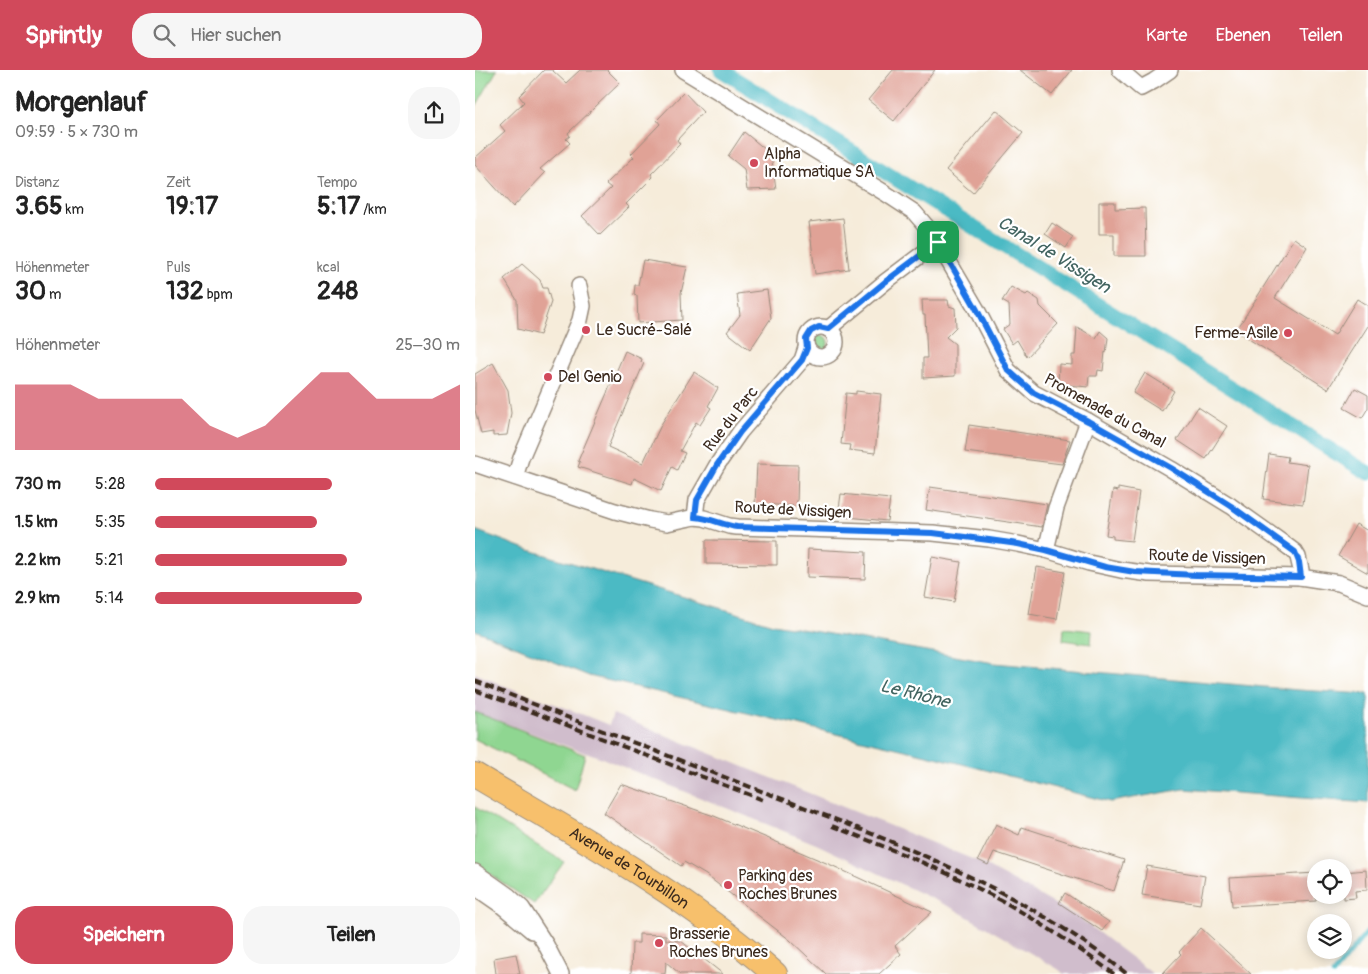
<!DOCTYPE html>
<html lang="de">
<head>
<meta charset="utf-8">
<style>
	:root { --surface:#fff; --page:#f6f6f6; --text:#222; --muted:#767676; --accent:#d1495b }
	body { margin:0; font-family:Pangolin,sans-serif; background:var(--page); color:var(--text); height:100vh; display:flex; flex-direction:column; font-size:19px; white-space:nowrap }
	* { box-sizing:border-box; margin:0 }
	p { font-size:16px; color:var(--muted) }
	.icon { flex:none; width:28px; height:28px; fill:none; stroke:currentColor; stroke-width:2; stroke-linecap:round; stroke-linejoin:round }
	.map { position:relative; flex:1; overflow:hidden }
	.sheet { display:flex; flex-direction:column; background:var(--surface); width:475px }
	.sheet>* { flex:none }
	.buttons { position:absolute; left:832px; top:789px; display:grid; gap:10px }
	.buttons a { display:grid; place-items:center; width:45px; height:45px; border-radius:50%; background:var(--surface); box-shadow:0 2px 12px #0003; font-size:25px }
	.pin { position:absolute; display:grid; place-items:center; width:42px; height:42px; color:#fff; margin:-21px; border-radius:10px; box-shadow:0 2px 8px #0006 }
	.round { display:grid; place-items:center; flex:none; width:52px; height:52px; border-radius:20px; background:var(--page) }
	.overview { display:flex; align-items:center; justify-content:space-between; height:85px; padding:0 15px }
	h1 { font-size:28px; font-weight:700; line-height:38px }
	.metrics { display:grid; grid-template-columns:repeat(3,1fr); gap:8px; height:85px; padding:5px 15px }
	.metrics div { display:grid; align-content:center }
	.metrics b { font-size:25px; font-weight:700 }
	.metrics small { font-size:14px; font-weight:400 }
	.metrics p { font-size:14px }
	.chart { height:140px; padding:10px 15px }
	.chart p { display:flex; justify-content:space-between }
	.chart svg { width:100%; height:90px; margin-top:5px; fill:var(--accent); opacity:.7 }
	.primary-button { display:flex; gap:10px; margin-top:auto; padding:10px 15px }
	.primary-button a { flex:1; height:58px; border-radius:20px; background:var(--accent); color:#fff; font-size:20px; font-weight:700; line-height:58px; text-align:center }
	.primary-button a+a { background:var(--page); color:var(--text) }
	ul { padding:0 15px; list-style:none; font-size:16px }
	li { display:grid; grid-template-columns:80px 60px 1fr; align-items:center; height:38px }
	li i { height:12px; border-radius:6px; background:var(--accent) }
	header { display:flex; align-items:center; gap:30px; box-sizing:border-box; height:70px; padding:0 25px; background:var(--accent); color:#fff }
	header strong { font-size:24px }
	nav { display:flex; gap:28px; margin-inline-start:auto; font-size:18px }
	.search { width:350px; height:45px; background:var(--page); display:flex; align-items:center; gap:12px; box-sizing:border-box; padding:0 18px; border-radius:20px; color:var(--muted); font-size:19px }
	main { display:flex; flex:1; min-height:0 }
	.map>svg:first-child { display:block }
	.industrial { fill:#d0bdcc }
	.green { fill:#8fd691; stroke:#658058 }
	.water { fill:#4cbac4; stroke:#447271 }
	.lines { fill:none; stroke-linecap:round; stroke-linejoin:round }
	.stream { stroke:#4cbac4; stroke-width:4.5 }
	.canal { stroke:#4cbac4; stroke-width:15 }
	.building { fill:#e0a296 }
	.street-casing { stroke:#988b7c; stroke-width:18 }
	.primary-casing { stroke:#988b7c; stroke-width:26 }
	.street { stroke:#fff; stroke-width:15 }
	.primary { stroke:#f7c06c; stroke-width:24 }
	.rail { stroke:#3b2a1e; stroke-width:4; stroke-dasharray:8 4; stroke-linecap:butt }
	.route-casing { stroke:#fff; stroke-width:10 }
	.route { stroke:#1a73e8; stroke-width:6 }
	.poi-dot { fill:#d1495b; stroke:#fff; stroke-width:2 }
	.labels { text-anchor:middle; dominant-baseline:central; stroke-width:4.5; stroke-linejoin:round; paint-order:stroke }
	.poi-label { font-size:16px; fill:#3b2a1e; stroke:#fff; text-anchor:start }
	.street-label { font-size:16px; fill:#3b2a1e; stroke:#fff }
	.water-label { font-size:18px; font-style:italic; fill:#426460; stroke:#fff }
</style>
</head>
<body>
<header>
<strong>Sprintly</strong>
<div class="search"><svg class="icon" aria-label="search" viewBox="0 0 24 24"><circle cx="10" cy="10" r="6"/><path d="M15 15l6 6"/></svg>Hier suchen</div>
<nav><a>Karte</a><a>Ebenen</a><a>Teilen</a></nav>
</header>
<main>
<section class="sheet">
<div class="overview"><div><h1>Morgenlauf</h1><p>09:59 · 5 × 730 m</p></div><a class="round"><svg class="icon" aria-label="share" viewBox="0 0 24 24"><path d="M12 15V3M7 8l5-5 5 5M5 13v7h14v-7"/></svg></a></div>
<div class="metrics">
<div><p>Distanz</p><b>3.65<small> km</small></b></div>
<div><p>Zeit</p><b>19:17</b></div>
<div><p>Tempo</p><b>5:17<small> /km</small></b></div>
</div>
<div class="metrics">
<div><p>Höhenmeter</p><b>30<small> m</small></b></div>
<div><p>Puls</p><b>132<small> bpm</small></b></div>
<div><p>kcal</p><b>248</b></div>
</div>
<div class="chart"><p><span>Höhenmeter</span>25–30 m</p>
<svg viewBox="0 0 160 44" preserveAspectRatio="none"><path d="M0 44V12L10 12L20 12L30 19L40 19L50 19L60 19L70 32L80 38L90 32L100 19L110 6L120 6L130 19L140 19L150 19L160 12V44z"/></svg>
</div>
<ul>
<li><b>730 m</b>5:28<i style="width:58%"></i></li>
<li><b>1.5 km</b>5:35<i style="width:53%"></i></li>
<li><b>2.2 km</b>5:21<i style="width:63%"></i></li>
<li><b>2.9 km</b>5:14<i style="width:68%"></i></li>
</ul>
<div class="primary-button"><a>Speichern</a><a>Teilen</a></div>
</section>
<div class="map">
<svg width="893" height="904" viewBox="0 0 893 904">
	<rect width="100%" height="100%" fill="#fff"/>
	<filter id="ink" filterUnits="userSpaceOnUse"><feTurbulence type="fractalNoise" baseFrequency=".02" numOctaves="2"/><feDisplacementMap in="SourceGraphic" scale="10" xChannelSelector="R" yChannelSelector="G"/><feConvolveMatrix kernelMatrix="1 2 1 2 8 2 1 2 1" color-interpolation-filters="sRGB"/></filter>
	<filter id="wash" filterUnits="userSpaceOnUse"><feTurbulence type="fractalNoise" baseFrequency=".0096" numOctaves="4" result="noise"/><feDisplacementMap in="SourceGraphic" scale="20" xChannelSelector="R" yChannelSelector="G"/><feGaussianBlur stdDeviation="1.12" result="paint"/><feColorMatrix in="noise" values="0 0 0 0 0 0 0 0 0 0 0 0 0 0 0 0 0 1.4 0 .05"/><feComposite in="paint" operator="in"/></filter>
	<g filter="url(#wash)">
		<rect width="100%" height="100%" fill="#f6ecda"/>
		<!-- industrial -->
		<polygon class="industrial" points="0,603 27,615 91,638 134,655 138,644 502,791 603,847 678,904 589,904 583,899 479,839 341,774 141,694 127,688 111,682 110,683 0,642"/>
		<!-- green -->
		<g class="green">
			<polygon points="0,0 22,0 0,38"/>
			<circle cx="345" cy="273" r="8"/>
			<polygon points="589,558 617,561 616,574 588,570"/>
			<polygon points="0,642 110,685 100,720 0,669"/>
			<polygon points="0,737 89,792 59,834 0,794"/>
		</g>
		<!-- water -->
		<polygon class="water" points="0,460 51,479 298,554 519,593 823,620 893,624 893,733 709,719 635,732 460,687 114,606 0,560"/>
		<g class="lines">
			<!-- stream -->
			<polyline class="stream" points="858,904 893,861"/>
			<!-- canal -->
			<polyline class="canal" points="246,0 893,403"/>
		</g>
		<g id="blocks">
			<!-- building -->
			<g class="building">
				<polygon points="69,0 77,0 91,13 105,0 132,0 145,13 93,63 95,66 91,69 95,73 65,99 70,103 38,137 0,95 0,88 30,61 25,55 49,32 44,26"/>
				<polygon points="418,0 460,0 419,51 393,30"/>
				<polygon points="545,0 597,0 577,25"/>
				<polygon points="209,22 228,42 202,70 205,74 176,104 178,107 151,134 154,137 125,165 107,146 136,118 131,114 159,87 156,84 185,54 182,50"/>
				<polygon points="521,40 548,63 498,123 471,100"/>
				<polygon points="269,62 296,84 301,119 272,120 269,99 253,86"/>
				<polygon points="624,132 640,132 640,139 670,138 671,186 639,186 639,164 624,164"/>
				<polygon points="368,148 374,199 340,204 334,152"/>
				<polygon points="577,153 598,167 591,178 570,164"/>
				<polygon points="819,168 832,177 800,228 860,265 882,229 893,236 893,256 853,319 761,261"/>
				<polygon points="168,190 212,197 206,223 207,250 163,253 162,226 159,225 160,215 163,215"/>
				<polygon points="47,194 65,210 68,218 72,218 76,232 65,265 43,259 42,230 29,209"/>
				<polygon points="536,217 551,225 553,223 564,230 565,236 583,254 552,287 542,270 537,274 528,259 535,254 534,235 527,231"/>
				<polygon points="292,220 296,248 275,280 252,262 265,245 262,224"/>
				<polygon points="447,230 473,230 474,236 480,238 481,257 471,267 480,274 480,306 448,308 448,288 452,288 450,245 448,245"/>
				<polygon points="602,257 621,268 625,261 633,268 631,283 630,282 628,301 623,300 622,306 614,306 613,317 583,314 584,294 597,295 597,285 600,285"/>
				<polygon points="150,281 167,289 166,292 169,293 133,377 168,393 187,353 219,302 243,318 233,336 236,338 225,355 221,352 205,381 210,383 202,400 197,397 186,421 159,408 157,414 103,397 105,392 103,391"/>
				<polygon points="18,293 33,320 36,343 32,365 18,366 18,362 6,364 0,340 0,304"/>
				<polygon points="670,303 699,321 687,341 658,323"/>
				<polygon points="880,318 893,325 893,338 887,348 869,338"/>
				<polygon points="381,321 406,324 400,383 374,380 375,375 366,374 371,323 381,324"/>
				<polygon points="723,337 752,356 731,389 702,370"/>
				<polygon points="494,355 595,370 587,394 490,382"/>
				<polygon points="794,384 813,387 812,392 833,395 828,434 788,429"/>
				<polygon points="282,394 323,395 322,436 280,434"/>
				<polygon points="455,417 572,434 567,457 451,440"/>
				<polygon points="643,418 664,422 657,471 638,469 638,466 631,465 638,420 643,421"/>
				<polygon points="366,424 415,429 412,451 363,446"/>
				<polygon points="881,454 893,461 893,503 863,486"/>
				<polygon points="231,470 302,471 302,495 231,494"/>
				<polygon points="333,479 391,482 390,509 332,507"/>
				<polygon points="457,487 486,492 479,532 450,527"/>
				<polygon points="562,497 590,502 582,549 554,544"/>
				<polygon points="146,714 239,746 292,768 356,795 457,842 420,876 426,884 404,904 351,904 315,870 231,805 209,792 206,796 129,743"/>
				<polygon points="521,754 544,765 547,757 649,790 639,821 519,782 513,795 503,790"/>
				<polygon points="672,796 730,806 725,834 667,825"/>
				<polygon points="891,800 892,820 880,821 881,828 869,829 869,802"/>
				<polygon points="841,803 841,831 757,836 755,808"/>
				<polygon points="590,823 634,852 627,861 584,833"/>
				<polygon points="726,858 776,904 687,904 706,884 704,882"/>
				<polygon points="164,864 191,865 191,870 206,871 248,904 205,904 191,892 190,904 156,904 157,873 164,873"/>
				<polygon points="41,884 45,904 21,904 19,888"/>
			</g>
		</g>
	</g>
	<g filter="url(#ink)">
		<use href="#blocks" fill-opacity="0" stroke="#988b7c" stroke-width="1"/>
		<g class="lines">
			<!-- street casing -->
			<g class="street-casing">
				<g id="street">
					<polyline points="208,0 410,123 439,142 457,163 501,238 533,300 559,323 613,351 696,399 756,436 808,473 820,482 823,487 826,500 825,507"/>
					<polyline points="645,0 666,18 679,11 695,0"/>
					<circle cx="346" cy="272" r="15"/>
					<polyline points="353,259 410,212 463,172"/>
					<polyline points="0,394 140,441 175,450 192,453 220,447 229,448 254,456 262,457 458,463 514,469 543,474 571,480 614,493 646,500 675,504 825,507 864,513 893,525"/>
					<polyline points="40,407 46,388 105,250 108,236 104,216"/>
					<polyline points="220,447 222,430 242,395 265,362 327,290 331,278"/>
					<polyline points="571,480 581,438 613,351"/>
					<polyline points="0,802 34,826 47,838 71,875 86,904"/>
					<polyline points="0,817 26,835 57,861"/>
				</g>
			</g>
			<!-- primary casing -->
			<g class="primary-casing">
				<g id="primary">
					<path id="s1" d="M0 705C103 766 210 824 300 904"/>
				</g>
			</g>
			<!-- street -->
			<use href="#street" class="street"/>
			<!-- primary -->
			<use href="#primary" class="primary"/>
			<!-- rail -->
			<g class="rail">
				<path d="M0 611C103 652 207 691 310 730 430 776 551 822 652 904"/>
				<polyline points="0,620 291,731"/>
				<path d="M357 756C416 779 475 802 531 833 568 854 604 878 639 904"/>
			</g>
		</g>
	</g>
	<g class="lines" filter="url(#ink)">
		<!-- route casing -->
		<g class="route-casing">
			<path id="route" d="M463 172 501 238 533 300 559 323 613 351 696 398 756 436 820 482 824 492 826 507 721 505 660 502 630 497 571 480 543 474 514 470 458 463 262 457C248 455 235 448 220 447L222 430 242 395 265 362 327 290 332 278 331 269 336 261 344 257 353 259 410 212Z"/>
		</g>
		<!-- route -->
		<use href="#route" class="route"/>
	</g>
	<!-- markers -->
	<g class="poi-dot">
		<circle cx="279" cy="93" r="5"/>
		<circle cx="111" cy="260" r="5"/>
		<circle cx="813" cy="263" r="5"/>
		<circle cx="73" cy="307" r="5"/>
		<circle cx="253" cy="815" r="5"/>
		<circle cx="184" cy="873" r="5"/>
	</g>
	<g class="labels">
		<!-- poi labels -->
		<g class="poi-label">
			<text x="289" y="84">Alpha<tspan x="289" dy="18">Informatique SA</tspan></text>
			<text x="121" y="260">Le Sucré-Salé</text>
			<text x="803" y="263" text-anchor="end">Ferme-Asile</text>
			<text x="83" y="307">Del Genio</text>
			<text x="263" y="806">Parking des<tspan x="263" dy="18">Roches Brunes</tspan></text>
			<text x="194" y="864">Brasserie<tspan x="194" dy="18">Roches Brunes</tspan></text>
		</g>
		<!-- street labels -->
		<g class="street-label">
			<text transform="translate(630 341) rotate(29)">Promenade du Canal</text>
			<text transform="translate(256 349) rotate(-52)">Rue du Parc</text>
			<text transform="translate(318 440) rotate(3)">Route de Vissigen</text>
			<text transform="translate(732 487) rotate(2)">Route de Vissigen</text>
			<text stroke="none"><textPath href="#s1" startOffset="180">Avenue de Tourbillon</textPath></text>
		</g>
		<!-- water labels -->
		<g class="water-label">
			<text transform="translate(579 185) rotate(32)">Canal de Vissigen</text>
			<text transform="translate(440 624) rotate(14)">Le Rhône</text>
		</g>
	</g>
</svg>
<div class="buttons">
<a><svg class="icon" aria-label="locate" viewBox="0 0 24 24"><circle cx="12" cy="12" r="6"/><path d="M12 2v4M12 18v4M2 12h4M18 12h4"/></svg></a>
<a><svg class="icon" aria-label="layers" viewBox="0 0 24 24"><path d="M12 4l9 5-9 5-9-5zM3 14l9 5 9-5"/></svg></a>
</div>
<div class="pin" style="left:463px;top:172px;background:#1e9e55"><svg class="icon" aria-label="arrive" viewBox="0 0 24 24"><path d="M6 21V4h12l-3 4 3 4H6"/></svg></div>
</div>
</main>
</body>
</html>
